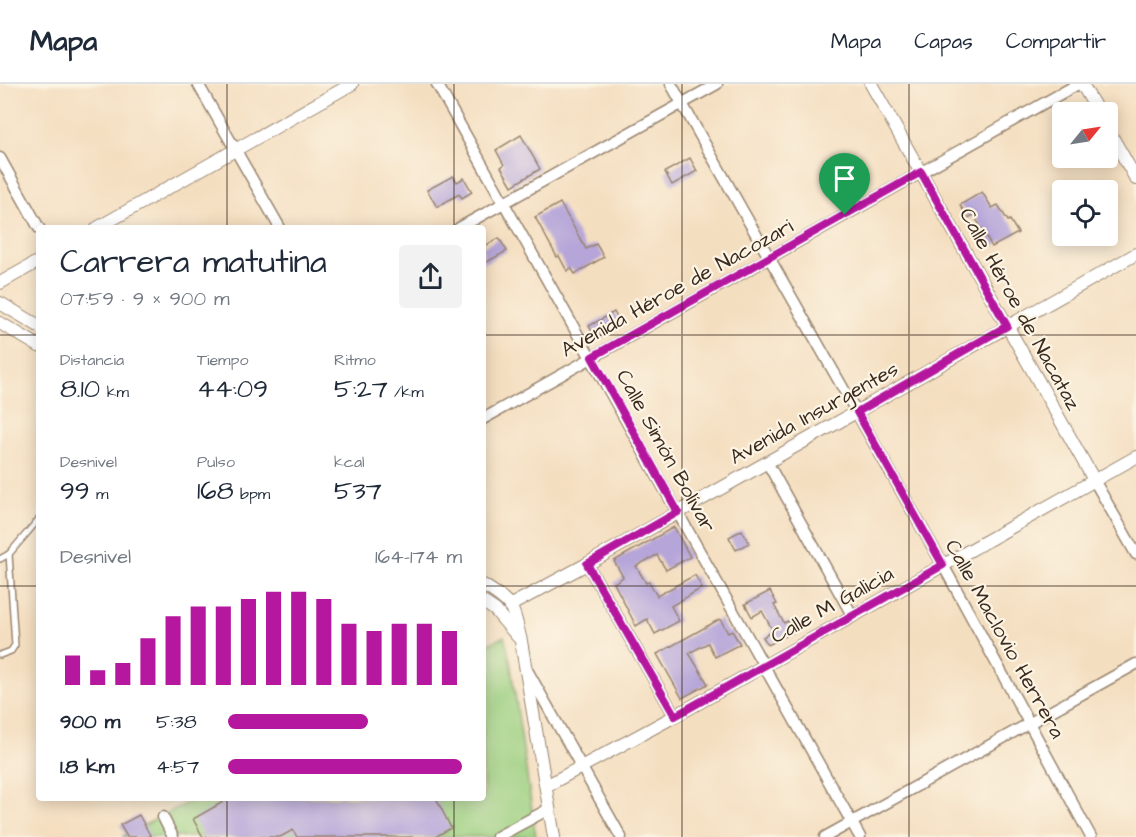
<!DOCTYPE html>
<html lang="es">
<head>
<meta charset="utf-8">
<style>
	:root { --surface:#fff; --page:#f2f2f3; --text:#1f2937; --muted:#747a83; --line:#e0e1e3; --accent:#b5179e }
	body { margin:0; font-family:"Architects Daughter",sans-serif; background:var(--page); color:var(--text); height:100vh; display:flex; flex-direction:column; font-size:22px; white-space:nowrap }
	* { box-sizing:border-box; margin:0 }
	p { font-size:20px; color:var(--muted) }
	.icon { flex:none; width:33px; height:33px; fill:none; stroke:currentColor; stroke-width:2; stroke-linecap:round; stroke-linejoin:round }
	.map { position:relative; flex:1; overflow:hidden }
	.side { position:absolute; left:36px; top:141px; width:450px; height:576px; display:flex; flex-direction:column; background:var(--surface); border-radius:6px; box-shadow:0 3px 15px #0003 }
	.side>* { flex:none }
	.needle { width:39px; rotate:60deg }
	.controls { position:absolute; left:1052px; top:18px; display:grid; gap:12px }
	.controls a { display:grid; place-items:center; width:66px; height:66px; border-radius:6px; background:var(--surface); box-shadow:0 3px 15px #0003; font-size:30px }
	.pin { position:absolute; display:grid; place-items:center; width:51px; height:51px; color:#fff; margin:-62px -26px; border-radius:50% 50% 50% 0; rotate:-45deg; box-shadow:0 0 6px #0007 }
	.pin .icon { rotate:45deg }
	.round { display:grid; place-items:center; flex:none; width:63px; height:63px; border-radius:6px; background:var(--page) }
	.summary { display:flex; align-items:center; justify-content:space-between; height:102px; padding:0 24px }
	h1 { font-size:33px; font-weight:600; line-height:45px }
	.metrics { display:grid; grid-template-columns:repeat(3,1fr); gap:9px; height:102px; padding:6px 24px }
	.metrics div { display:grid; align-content:center }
	.metrics b { font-size:26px; font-weight:600 }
	.metrics small { font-size:16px; font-weight:400 }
	.metrics p { font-size:16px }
	.chart { height:168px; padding:12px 24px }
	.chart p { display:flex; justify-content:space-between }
	.chart svg { width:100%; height:108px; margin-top:6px; stroke:var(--accent); stroke-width:6 }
	ul { padding:0 24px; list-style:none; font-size:20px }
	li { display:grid; grid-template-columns:96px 72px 1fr; align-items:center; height:45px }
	li i { height:15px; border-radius:8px; background:var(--accent) }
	header { display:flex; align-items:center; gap:36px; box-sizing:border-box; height:84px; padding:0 30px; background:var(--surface); border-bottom:2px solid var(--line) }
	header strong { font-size:28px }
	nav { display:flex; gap:33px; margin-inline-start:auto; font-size:21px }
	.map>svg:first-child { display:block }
	.green { fill:#9ace7e; stroke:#6a7c4e; stroke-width:1.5 }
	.building { fill:#b5a5d9 }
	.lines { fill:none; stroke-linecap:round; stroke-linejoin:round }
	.service-casing { stroke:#98846f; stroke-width:8 }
	.minor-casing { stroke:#98846f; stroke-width:13 }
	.tertiary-casing { stroke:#98846f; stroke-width:14 }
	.service { stroke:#fff; stroke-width:5 }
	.minor { stroke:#fff; stroke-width:10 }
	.tertiary { stroke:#fff; stroke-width:12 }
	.route-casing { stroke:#fff; stroke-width:12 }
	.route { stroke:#b5179e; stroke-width:8 }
	.grid { fill:none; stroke:#3b2a1e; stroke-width:1.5; stroke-opacity:0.55 }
	.labels { text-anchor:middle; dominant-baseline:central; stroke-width:4.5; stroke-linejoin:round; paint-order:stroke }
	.street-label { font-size:21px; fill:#3b2a1e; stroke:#fcf5e5 }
</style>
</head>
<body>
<header>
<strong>Mapa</strong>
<nav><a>Mapa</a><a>Capas</a><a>Compartir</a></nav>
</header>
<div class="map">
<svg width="1136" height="753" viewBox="0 0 1136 753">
	<rect width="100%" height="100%" fill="#fcf5e5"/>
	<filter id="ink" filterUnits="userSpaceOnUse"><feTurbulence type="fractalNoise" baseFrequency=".0167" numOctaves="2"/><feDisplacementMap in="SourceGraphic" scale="12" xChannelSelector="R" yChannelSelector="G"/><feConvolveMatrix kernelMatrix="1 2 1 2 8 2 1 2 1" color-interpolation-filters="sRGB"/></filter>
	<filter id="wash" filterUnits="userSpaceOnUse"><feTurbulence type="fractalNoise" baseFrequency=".008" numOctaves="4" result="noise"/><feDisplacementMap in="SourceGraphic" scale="24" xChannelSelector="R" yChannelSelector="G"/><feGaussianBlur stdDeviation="1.35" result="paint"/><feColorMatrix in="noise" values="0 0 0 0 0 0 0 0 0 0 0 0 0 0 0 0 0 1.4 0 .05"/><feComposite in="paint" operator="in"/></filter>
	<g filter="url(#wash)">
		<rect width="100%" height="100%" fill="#f4dec0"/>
		<!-- green -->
		<polygon class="green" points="504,552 510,576 536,753 122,753 196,714 483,714 483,563"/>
		<g id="blocks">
			<!-- building -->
			<g class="building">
				<polygon points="521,51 540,85 512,102 501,83 504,81 496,66"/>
				<polygon points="690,74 697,87 672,101 665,88"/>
				<polygon points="453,92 457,98 464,94 472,108 462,114 459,110 437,123 427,106"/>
				<polygon points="982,108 992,124 998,121 1008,137 1010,136 1018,149 992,163 974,131 968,134 960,121"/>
				<polygon points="560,119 586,165 596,160 604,173 575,190 571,184 567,187 559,172 557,173 535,133"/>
				<polygon points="499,154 507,167 483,180 483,163"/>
				<polygon points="614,228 621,241 596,255 589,242"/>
				<polygon points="674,443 690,473 666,486 657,471 636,482 646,499 649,498 657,512 695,491 702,504 671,522 679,537 655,550 647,535 636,542 614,499 623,493 614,477"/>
				<polygon points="742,446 749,459 736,466 729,453"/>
				<polygon points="770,507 777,520 774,521 784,539 788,537 794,548 768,561 763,553 773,547 762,527 752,533 745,520"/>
				<polygon points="720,535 728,549 732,547 740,560 715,573 708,559 689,569 708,600 682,614 657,570"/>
				<polygon points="230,714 436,714 451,744 435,753 297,753 293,746 280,753 203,753 193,735"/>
				<polygon points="139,731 151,753 127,753 120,741"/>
			</g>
		</g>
	</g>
	<g filter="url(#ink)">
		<use href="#blocks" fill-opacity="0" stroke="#98846f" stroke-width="1.5"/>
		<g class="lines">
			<!-- service casing -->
			<g class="service-casing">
				<g id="service">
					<polyline points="0,475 9,470 39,435"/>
					<polyline points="0,571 11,567 15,561 9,470"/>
				</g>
			</g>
			<!-- minor casing -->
			<g class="minor-casing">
				<g id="minor">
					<polyline points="198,0 280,144"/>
					<polyline points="437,0 860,753"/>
					<polyline points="671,0 943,481 1091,753"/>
					<polyline points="0,74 39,144"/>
					<polyline points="459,144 717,0"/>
					<polyline points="483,335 1078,0"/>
					<polyline points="767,378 852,531"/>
					<polyline points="1094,396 1136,470"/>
					<polyline points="587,480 675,632"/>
					<polyline points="527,586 621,753"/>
					<polyline points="163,733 173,753"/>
					<polyline points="497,753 549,725"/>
					<polyline points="825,753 1136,580"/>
				</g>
			</g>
			<!-- tertiary casing -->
			<g class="tertiary-casing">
				<g id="tertiary">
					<polyline points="871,0 1094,396"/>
					<polyline points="1082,0 1098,28"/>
					<polyline points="1107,44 1136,95"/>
					<polyline points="97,144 352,0"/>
					<polyline points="0,199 39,177"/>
					<polyline points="0,219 39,242"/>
					<polyline points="0,239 39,262"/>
					<path d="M483 501C515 521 512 521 521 557L554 753"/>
					<polyline points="483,518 495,526 518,553"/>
					<polyline points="511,521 587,480 1136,170"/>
					<polyline points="546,702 675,632 1136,373"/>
				</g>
			</g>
			<!-- service -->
			<use href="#service" class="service"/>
			<!-- minor -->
			<use href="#minor" class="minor"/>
			<!-- tertiary -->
			<use href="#tertiary" class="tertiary"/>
		</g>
	</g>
	<g class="lines" filter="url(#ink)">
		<!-- route casing -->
		<g class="route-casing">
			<polygon id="route" points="921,88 1007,242 857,328 943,481 675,632 587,480 678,428 592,273"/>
		</g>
		<!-- route -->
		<use href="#route" class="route"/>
	</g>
	<!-- grid -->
	<path class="grid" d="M227 0V144M454 0V144M682 0V753M909 0V753M0 251H39M483 251H1136M0 502H39M483 502H1136M227 714V753M454 714V753"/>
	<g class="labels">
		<!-- street labels -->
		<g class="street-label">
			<text transform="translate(677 204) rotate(-29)">Avenida Héroe de Nacozari</text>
			<text transform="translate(1020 225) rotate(61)">Calle Héroe de Nacataz</text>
			<text transform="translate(814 329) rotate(-29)">Avenida Insurgentes</text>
			<text transform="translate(666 367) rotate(61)">Calle Simón Bolívar</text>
			<text transform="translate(832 521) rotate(-29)">Calle M Galicia</text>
			<text transform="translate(1005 555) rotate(61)">Calle Maclovio Herrera</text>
		</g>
	</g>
</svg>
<div class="controls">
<a><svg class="needle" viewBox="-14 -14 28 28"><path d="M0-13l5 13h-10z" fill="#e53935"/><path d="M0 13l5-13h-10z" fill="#747a83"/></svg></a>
<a><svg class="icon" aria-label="locate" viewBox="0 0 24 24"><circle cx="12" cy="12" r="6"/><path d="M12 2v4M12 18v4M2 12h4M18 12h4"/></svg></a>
</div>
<div class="pin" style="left:845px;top:131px;background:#1e9e55"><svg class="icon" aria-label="arrive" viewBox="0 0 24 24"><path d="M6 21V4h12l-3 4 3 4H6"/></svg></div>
<section class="side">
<div class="summary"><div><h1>Carrera matutina</h1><p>07:59 · 9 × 900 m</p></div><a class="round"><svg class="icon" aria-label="share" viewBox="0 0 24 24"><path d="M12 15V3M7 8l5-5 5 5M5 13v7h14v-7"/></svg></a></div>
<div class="metrics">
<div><p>Distancia</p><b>8.10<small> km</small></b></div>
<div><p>Tiempo</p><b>44:09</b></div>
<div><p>Ritmo</p><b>5:27<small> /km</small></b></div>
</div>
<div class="metrics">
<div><p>Desnivel</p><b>99<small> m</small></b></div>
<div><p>Pulso</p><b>168<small> bpm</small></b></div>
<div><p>kcal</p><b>537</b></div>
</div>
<div class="chart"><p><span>Desnivel</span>164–174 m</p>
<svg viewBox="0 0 160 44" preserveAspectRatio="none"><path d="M5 44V32M15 44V38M25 44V35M35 44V25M45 44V16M55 44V12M65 44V12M75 44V9M85 44V6M95 44V6M105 44V9M115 44V19M125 44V22M135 44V19M145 44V19M155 44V22"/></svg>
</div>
<ul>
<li><b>900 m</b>5:38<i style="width:60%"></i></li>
<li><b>1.8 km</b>4:57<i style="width:100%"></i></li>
</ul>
</section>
</div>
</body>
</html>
